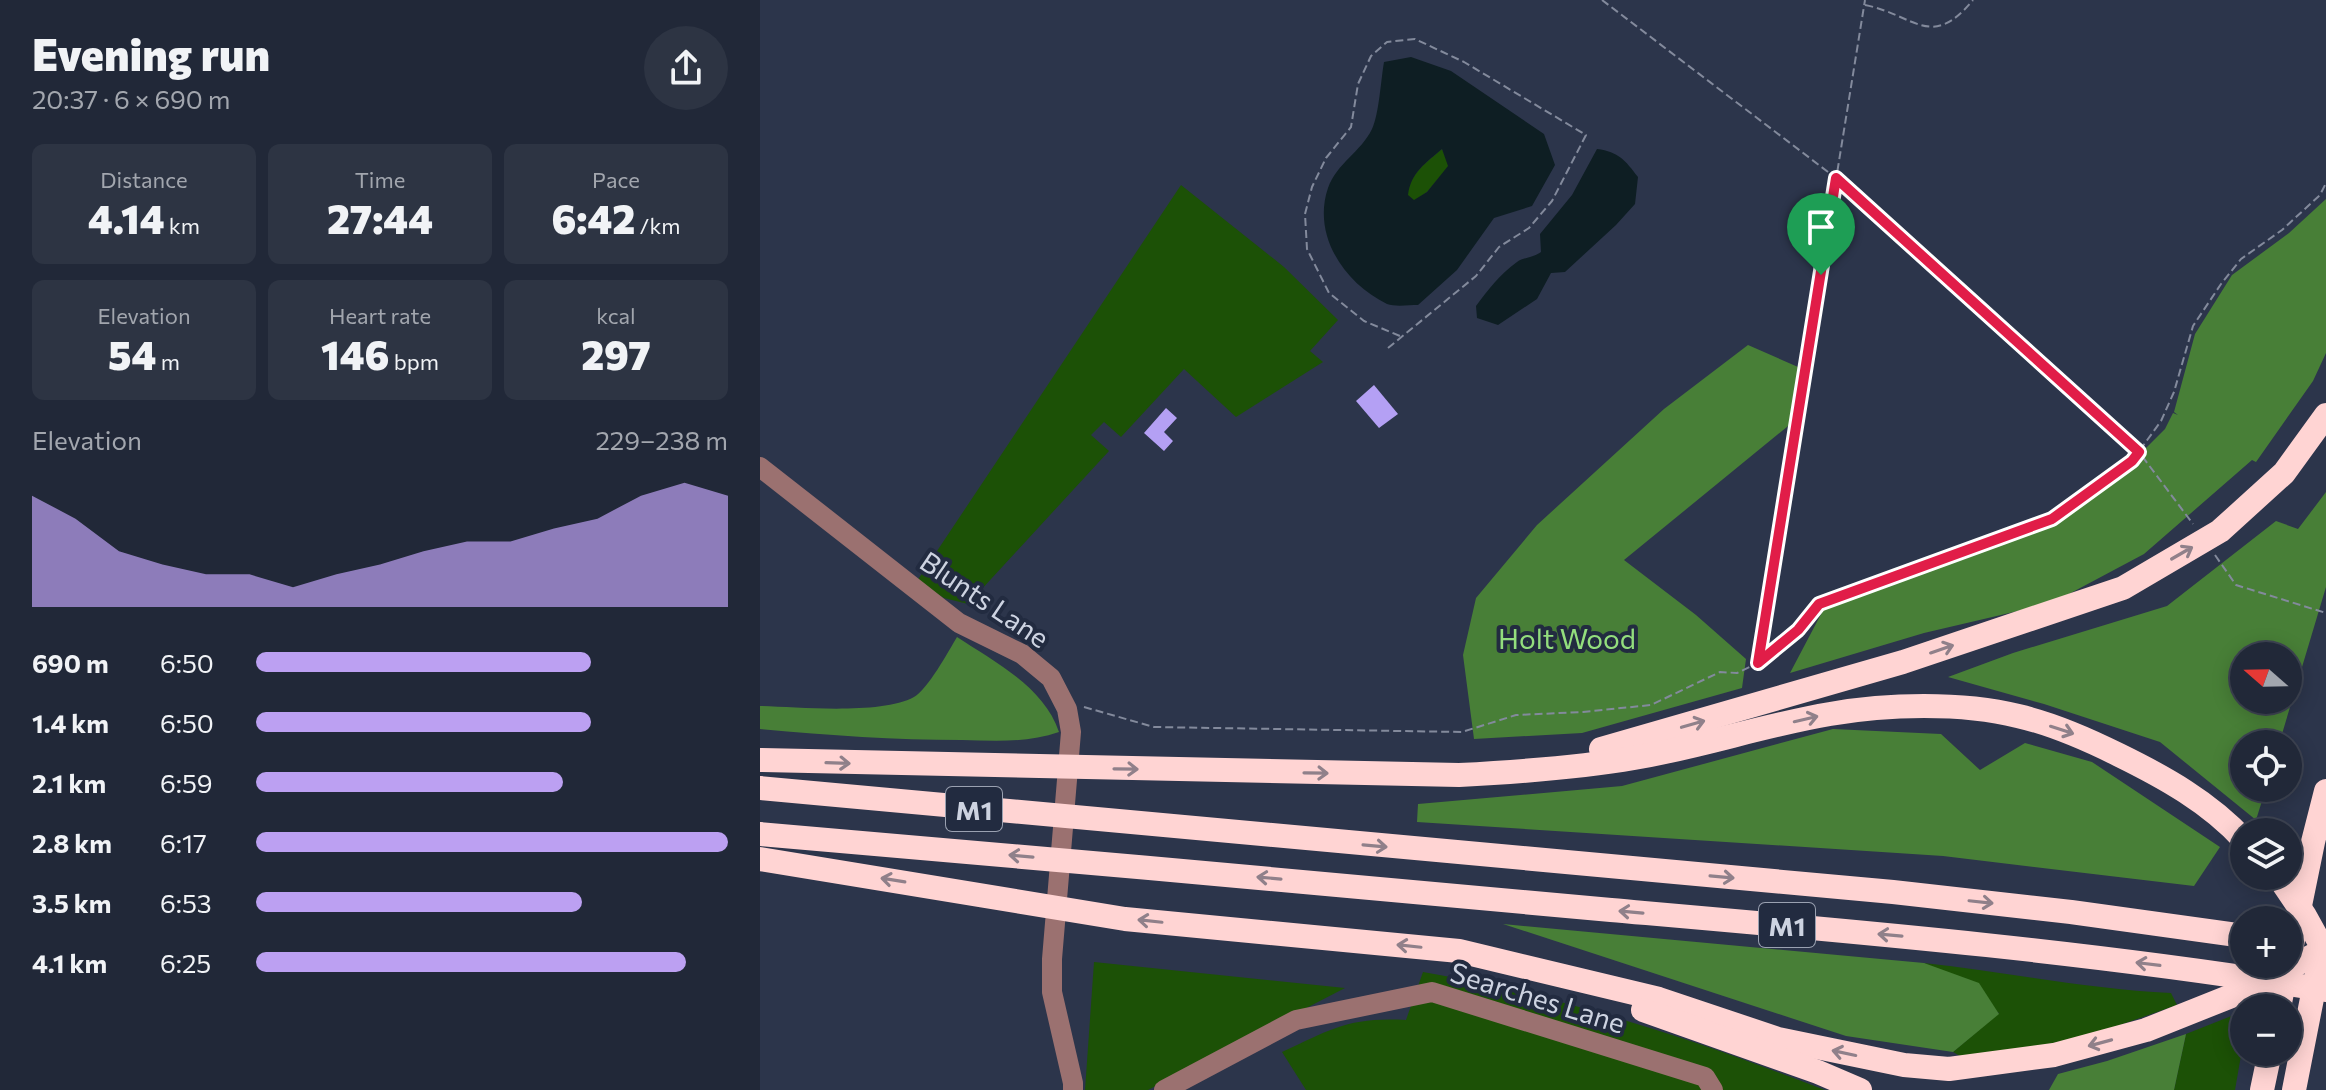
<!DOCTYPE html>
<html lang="en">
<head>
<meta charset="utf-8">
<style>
	:root { --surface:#212838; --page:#2d3443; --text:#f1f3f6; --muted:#a2a6ae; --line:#3e4453; --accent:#bca0f2 }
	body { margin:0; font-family:Commissioner,sans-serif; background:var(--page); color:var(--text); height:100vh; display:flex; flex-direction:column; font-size:30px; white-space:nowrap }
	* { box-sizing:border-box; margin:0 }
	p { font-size:26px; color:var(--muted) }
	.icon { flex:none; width:44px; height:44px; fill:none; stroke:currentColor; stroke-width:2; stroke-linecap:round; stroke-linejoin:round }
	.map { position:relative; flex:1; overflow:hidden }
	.details { display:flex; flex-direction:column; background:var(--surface); width:760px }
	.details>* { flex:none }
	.needle { width:52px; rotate:290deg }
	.controls { position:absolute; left:1470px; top:642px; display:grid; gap:16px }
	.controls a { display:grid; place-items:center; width:72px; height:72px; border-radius:50%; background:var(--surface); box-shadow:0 4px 20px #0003,0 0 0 2px var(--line); font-size:40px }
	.pin { position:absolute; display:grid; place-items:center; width:68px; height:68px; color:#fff; margin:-82px -34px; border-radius:50% 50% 50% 0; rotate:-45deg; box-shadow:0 0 8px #0007 }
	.pin .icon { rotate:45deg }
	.round { display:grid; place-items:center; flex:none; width:84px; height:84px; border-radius:42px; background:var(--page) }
	.head { display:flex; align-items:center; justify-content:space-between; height:136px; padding:0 32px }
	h1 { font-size:44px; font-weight:800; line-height:60px }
	.metrics { display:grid; grid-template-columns:repeat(3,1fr); gap:12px; height:136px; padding:8px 32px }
	.metrics div { display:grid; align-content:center; border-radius:12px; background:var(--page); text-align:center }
	.metrics b { font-size:40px; font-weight:800 }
	.metrics small { font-size:22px; font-weight:400 }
	.metrics p { font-size:22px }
	.chart { height:224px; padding:16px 32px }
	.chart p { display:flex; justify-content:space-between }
	.chart svg { width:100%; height:144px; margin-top:8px; fill:var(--accent); opacity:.7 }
	ul { padding:0 32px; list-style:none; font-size:26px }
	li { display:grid; grid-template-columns:128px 96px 1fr; align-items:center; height:60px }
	li i { height:20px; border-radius:10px; background:var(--accent) }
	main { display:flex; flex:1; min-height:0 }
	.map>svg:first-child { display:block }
	.green { fill:#1c5106 }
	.forest { fill:#487f37; fill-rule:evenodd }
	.water { fill:#0e1e23; fill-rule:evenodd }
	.building { fill:#b4a0f4 }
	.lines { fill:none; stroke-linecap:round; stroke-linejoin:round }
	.path { stroke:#838a9c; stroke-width:2; stroke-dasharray:8 4; stroke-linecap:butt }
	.minor { stroke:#9b7170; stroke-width:20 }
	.highway { stroke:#ffd4d3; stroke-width:24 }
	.oneway { stroke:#90808a }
	.route-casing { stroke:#fff; stroke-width:16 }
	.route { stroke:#e11d48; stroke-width:10 }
	.labels { text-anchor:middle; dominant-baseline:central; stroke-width:8; stroke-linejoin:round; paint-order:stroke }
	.shield { fill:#222b40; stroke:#9aa1b1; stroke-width:2 }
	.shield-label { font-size:26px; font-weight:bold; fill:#cdd3e1 }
	.street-label { font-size:28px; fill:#cdd3e1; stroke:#222b40 }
	.park-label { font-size:28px; fill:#93de7d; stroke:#222b40 }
</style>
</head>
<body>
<main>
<section class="details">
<div class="head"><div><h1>Evening run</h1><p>20:37 · 6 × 690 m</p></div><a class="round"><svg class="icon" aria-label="share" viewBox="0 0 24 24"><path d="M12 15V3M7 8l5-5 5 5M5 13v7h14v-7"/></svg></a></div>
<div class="metrics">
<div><p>Distance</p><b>4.14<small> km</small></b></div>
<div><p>Time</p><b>27:44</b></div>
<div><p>Pace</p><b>6:42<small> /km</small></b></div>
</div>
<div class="metrics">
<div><p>Elevation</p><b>54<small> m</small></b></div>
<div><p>Heart rate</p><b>146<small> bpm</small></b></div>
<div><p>kcal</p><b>297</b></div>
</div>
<div class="chart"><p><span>Elevation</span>229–238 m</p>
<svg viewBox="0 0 160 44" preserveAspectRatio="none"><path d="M0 44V10L10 17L20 27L30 31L40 34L50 34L60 38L70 34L80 31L90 27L100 24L110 24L120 20L130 17L140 10L150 6L160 10V44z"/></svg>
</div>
<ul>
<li><b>690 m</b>6:50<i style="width:71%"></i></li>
<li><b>1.4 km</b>6:50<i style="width:71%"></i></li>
<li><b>2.1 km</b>6:59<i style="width:65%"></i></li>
<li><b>2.8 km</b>6:17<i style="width:100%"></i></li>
<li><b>3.5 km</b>6:53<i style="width:69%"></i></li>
<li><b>4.1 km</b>6:25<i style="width:91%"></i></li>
</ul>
</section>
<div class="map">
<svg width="1566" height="1090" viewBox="0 0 1566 1090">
	<rect width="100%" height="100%" fill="#2c354b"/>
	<!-- green -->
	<g class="green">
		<path d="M682 149 689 166 667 192 654 201 647 195C651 172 666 163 682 149Z"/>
		<polygon points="421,185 524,267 578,320 550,351 563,362 476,417 424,369 361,437 344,422 331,435 349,451 208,604 184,598 157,581"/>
		<polygon points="334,962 585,988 388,1090 325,1090"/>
		<path d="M1164 963C1246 972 1328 989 1411 993L1417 1005 1340 1032 1272 1048 1200 1056 1193 1052 1239 1013Z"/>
		<path d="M663 972C803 996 933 1039 1065 1090H546L522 1052C572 1029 589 1017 646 1020Z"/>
		<polygon points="1484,1011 1484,1038 1475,1090 1414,1090 1426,1034"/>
	</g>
	<!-- forest -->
	<g class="forest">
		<polygon points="1566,199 1566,353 1553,381 1496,462 1492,460 1384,554 1292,603 1164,633 1030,673 1069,599 1205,559 1299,521 1343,491 1405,429 1413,413 1418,415 1414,412 1435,334 1472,275 1529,233"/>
		<polygon points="988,345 1038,367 1033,422 864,560 936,615 986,659 982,688 822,733 714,739 703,655 716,598 777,525 904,409"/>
		<path d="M1566 492V587L1519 744H1484V788H1506L1496 820 1400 742 1284 704 1188 677 1253 653 1407 606 1516 521 1538 529ZM1528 656V700H1484V656Z"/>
		<path d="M197 637C235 662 284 687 299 732 268 743 235 741 202 740 134 740 68 735 0 729V706C38 707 121 715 154 697 168 689 188 652 197 637Z"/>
		<polygon points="1073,729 1181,734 1220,770 1265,743 1332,762 1460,847 1434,886 1183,856 657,822 658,804 862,786"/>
		<polygon points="743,924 1164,963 1219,983 1239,1014 1193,1052 1086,1036"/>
		<polygon points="1426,1034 1414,1090 1289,1090 1298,1074 1347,1061"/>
	</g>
	<!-- water -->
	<g class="water">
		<path d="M651 57 691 71 784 134 795 165 772 206 734 218 697 270 658 305C649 305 635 307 627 304 584 283 552 235 568 188 577 163 601 152 612 129 619 115 621 79 624 62ZM682 149 688 166 667 192 654 200 648 195C651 172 666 163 682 149Z"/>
		<path d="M837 149C859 152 865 160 878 177L875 204 856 225 805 272 791 273 777 299 738 325 717 318 716 306C728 290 740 274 757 262 764 257 773 258 781 252L780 234 812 195Z"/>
	</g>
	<!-- building -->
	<g class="building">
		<polygon points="614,385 638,414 619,428 596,401"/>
		<polygon points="406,408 417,418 404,432 413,441 404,451 384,433"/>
	</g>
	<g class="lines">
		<!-- path -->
		<g class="path">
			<polyline points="842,0 1076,178 1379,452 1433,524"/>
			<path d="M1105 5C1155 15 1171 51 1213 0"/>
			<polyline points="628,348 716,276 739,247 769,228 792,201 826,135 704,62 655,39 627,42 611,56 598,84 591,127 566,158 552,187 545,214 547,249 569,293 604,321 640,336"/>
			<polyline points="1455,555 1476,585 1566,613"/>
			<polyline points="999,662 1038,630 1059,604 1292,519 1372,461 1401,421 1414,392 1433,326 1461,284 1481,259 1522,230 1560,195 1566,183"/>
			<polyline points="324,707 394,727 702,732 756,715 823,712 891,705 960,672 977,673 998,663 1105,0"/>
		</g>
		<!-- minor -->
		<g class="minor">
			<polyline points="0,467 199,623 262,654 291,678 307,709 311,732 292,959 292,992 313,1083 313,1090"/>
			<polyline points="404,1090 536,1020 672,992 945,1077 953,1090"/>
		</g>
		<!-- highway -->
		<g class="highway">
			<polyline points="841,749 1143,662 1363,588 1460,531 1524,473 1566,415"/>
			<path d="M0 760 699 775C757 772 817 768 874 758 940 747 1004 725 1070 714 1126 704 1202 702 1258 716 1293 724 1327 739 1359 755 1404 777 1449 802 1484 840"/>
			<polyline points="0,788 1133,892 1311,912 1484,936"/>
			<path d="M0 834C284 858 567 884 851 910 1090 931 1329 951 1566 990"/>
			<polyline points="0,859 365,919 699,951 899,999 1018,1039 1144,1065 1189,1069 1294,1055 1386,1030 1484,991 1566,949"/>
			<polyline points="1518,876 1545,916 1566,954"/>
			<polyline points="1528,964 1553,842 1566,791"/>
			<polyline points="1519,1008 1527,967"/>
			<polyline points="883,1010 1058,1072 1100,1090"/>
			<polyline points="1502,1090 1510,1052"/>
			<polyline points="1534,1090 1557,973"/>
		</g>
	</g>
	<!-- one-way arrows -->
	<defs><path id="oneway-shaft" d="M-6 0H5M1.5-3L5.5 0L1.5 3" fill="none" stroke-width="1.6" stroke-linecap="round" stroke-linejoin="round" transform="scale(2)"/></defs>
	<g class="oneway">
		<use href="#oneway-shaft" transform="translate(1422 553) rotate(-30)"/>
		<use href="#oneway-shaft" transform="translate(1182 649) rotate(-19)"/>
		<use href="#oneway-shaft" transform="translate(1046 719) rotate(-13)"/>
		<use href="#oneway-shaft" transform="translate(933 724) rotate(-16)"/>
		<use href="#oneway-shaft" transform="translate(1302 730) rotate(18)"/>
		<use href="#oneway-shaft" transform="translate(78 763) rotate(2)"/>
		<use href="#oneway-shaft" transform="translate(366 769) rotate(1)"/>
		<use href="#oneway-shaft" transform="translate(556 773) rotate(1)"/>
		<use href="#oneway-shaft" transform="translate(615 846) rotate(5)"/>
		<use href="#oneway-shaft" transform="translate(261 856) rotate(-175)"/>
		<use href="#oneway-shaft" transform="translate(962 877) rotate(5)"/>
		<use href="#oneway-shaft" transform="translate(509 878) rotate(-175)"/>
		<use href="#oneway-shaft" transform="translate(133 880) rotate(-171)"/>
		<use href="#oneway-shaft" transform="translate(1221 902) rotate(6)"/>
		<use href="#oneway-shaft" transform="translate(871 912) rotate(-175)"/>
		<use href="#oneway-shaft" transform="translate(390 921) rotate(-174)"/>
		<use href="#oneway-shaft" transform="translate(1130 935) rotate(-175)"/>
		<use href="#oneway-shaft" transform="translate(649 946) rotate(-174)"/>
		<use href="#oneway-shaft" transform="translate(1388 964) rotate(-173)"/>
		<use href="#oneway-shaft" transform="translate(1340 1043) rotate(165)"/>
		<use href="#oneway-shaft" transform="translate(1084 1053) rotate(-168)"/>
	</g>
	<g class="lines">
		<!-- route casing -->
		<g class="route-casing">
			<polygon id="route" points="1076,178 1379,452 1372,461 1292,519 1059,604 1038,630 998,663"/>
		</g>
		<!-- route -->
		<use href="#route" class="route"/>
	</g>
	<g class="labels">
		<!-- shield labels -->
		<g class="shield">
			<rect x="186" y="787" width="56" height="44" rx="6"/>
			<rect x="999" y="903" width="56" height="44" rx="6"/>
		</g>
		<g class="shield-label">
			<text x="214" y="809">M1</text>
			<text x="1027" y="925">M1</text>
		</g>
		<!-- street labels -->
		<g class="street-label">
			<text transform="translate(225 599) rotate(34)">Blunts Lane</text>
			<text transform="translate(778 997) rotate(17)">Searches Lane</text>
		</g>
		<!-- park labels -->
		<g class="park-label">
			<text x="807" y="638">Holt Wood</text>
		</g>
	</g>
</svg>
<div class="controls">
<a><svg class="needle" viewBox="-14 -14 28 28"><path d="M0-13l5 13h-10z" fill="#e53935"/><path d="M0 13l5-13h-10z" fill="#a2a6ae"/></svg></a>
<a><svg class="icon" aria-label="locate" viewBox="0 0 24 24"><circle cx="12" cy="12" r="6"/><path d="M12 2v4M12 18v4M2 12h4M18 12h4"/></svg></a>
<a><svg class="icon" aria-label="layers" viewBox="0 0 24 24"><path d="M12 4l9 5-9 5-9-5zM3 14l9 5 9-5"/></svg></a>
<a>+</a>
<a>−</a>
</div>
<div class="pin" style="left:1061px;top:275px;background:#1e9e55"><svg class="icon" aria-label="arrive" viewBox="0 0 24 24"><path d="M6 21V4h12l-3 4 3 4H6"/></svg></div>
</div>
</main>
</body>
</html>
